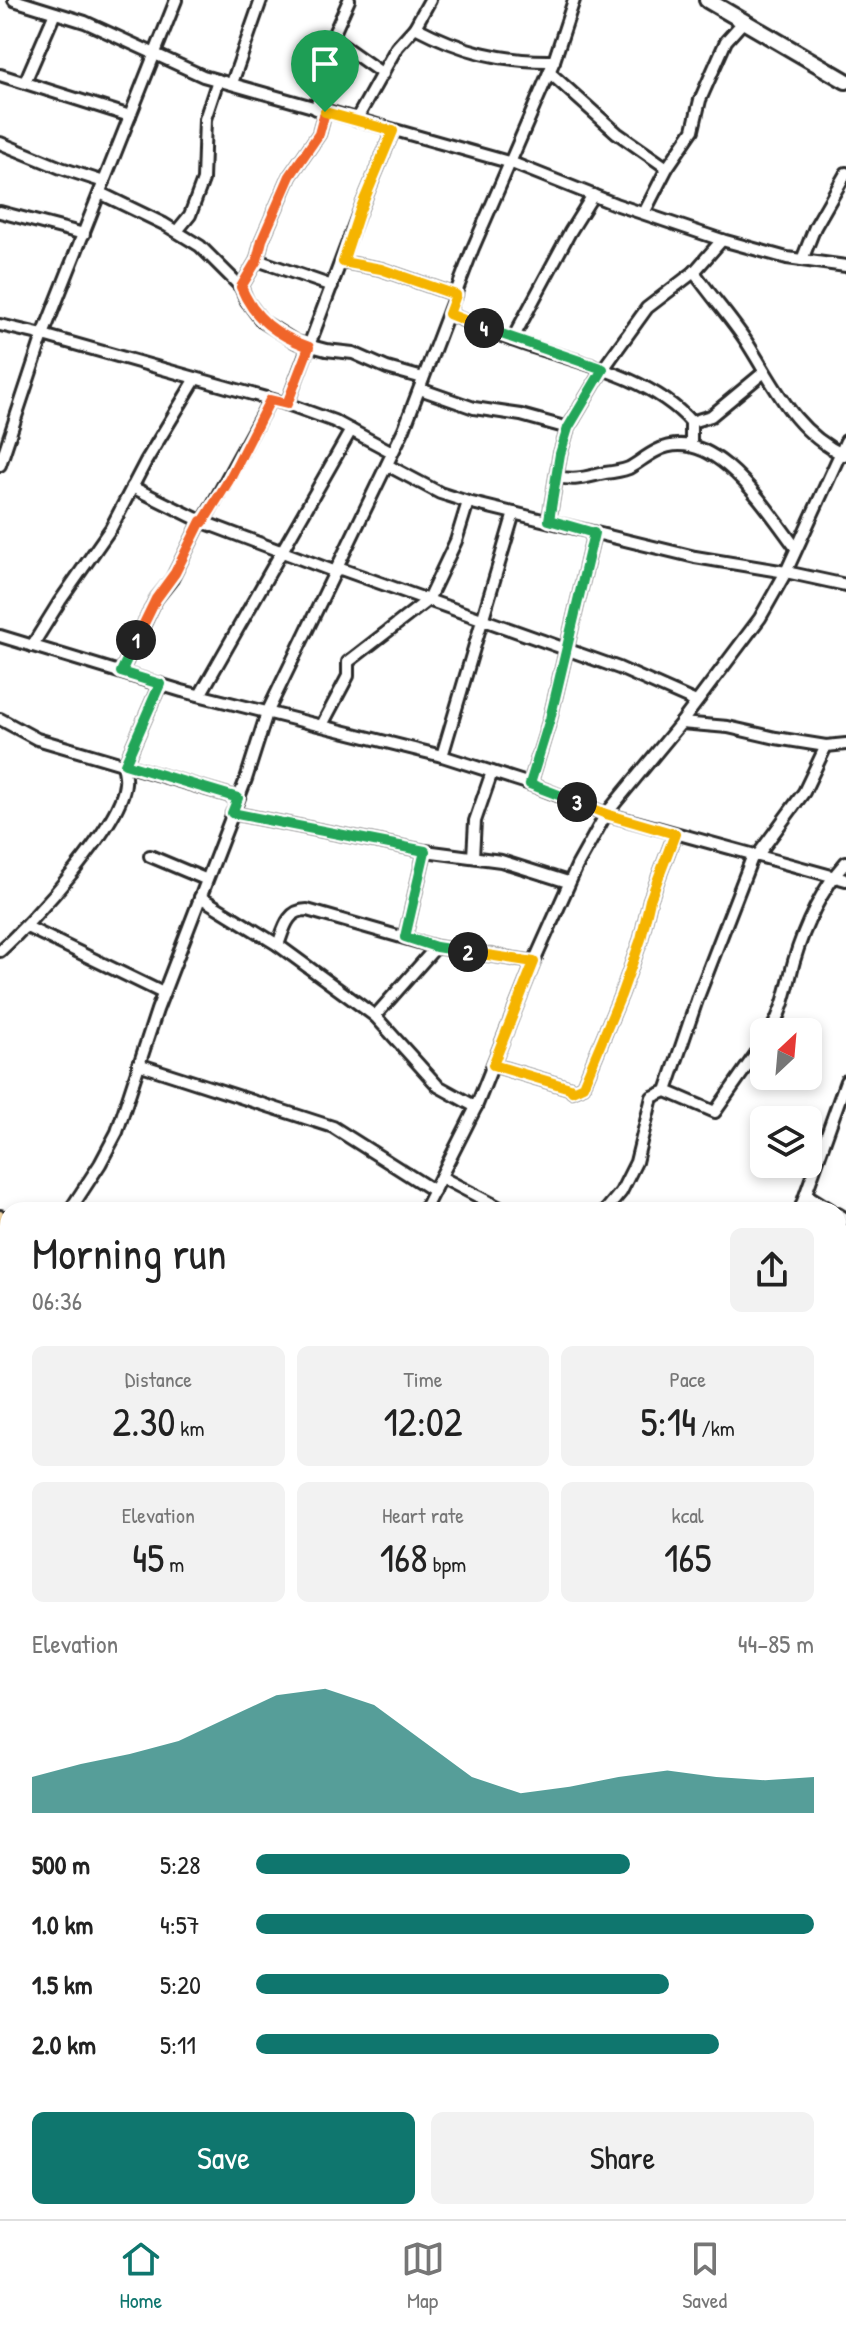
<!DOCTYPE html>
<html lang="en">
<head>
<meta charset="utf-8">
<style>
	:root { --surface:#fff; --page:#f2f2f2; --text:#222; --muted:#767676; --line:#e0e0e0; --accent:#0f766e }
	body { margin:0; font-family:"Patrick Hand",sans-serif; background:var(--page); color:var(--text); height:100vh; display:flex; flex-direction:column; font-size:30px; white-space:nowrap }
	* { box-sizing:border-box; margin:0 }
	p { font-size:26px; color:var(--muted) }
	.icon { flex:none; width:44px; height:44px; fill:none; stroke:currentColor; stroke-width:2; stroke-linecap:round; stroke-linejoin:round }
	.map { position:relative; flex:1; overflow:hidden }
	.sheet { position:absolute; left:0px; top:1202px; width:846px; height:1018px; display:flex; flex-direction:column; background:var(--surface); border-radius:24px 24px 0 0; box-shadow:0 4px 12px #0003 }
	.sheet>* { flex:none }
	.needle { width:52px; rotate:26deg }
	.fabs { position:absolute; left:750px; top:1018px; display:grid; gap:16px }
	.fabs a { display:grid; place-items:center; width:72px; height:72px; border-radius:12px; background:var(--surface); box-shadow:0 4px 12px #0003; font-size:40px }
	.pin { position:absolute; display:grid; place-items:center; width:68px; height:68px; color:#fff; margin:-82px -34px; border-radius:50% 50% 50% 0; rotate:-45deg; box-shadow:0 0 8px #0007 }
	.pin .icon { rotate:45deg }
	.km { position:absolute; width:40px; height:40px; margin:-20px; border-radius:50%; background:#222; color:#fff; font-size:22px; line-height:40px; text-align:center }
	.round { display:grid; place-items:center; flex:none; width:84px; height:84px; border-radius:12px; background:var(--page) }
	.summary { display:flex; align-items:center; justify-content:space-between; height:136px; padding:0 32px }
	h1 { font-size:44px; font-weight:600; line-height:60px }
	.stats { display:grid; grid-template-columns:repeat(3,1fr); gap:12px; height:136px; padding:8px 32px }
	.stats div { display:grid; align-content:center; border-radius:12px; background:var(--page); text-align:center }
	.stats b { font-size:40px; font-weight:600 }
	.stats small { font-size:22px; font-weight:400 }
	.stats p { font-size:22px }
	.chart { height:224px; padding:16px 32px }
	.chart p { display:flex; justify-content:space-between }
	.chart svg { width:100%; height:144px; margin-top:8px; fill:var(--accent); opacity:.7 }
	.button { display:flex; gap:16px; margin-top:auto; padding:16px 32px }
	.button a { flex:1; height:92px; border-radius:12px; background:var(--accent); color:#fff; font-size:32px; font-weight:600; line-height:92px; text-align:center }
	.button a+a { background:var(--page); color:var(--text) }
	ul { padding:0 32px; list-style:none; font-size:26px }
	li { display:grid; grid-template-columns:128px 96px 1fr; align-items:center; height:60px }
	li i { height:20px; border-radius:10px; background:var(--accent) }
	.tab-bar { display:flex; justify-content:space-around; align-items:center; height:112px; border-top:2px solid var(--line); background:var(--surface); font-size:22px; color:var(--muted) }
	.tab-bar a { display:grid; justify-items:center; gap:4px }
	.tab-bar .current { color:var(--accent) }
	.map>svg:first-child { display:block }
	.lines { fill:none; stroke-linecap:round; stroke-linejoin:round }
	.minor-casing { stroke:#2b2b2b; stroke-width:16 }
	.secondary-casing { stroke:#2b2b2b; stroke-width:20 }
	.trunk-casing { stroke:#2b2b2b; stroke-width:22 }
	.minor { stroke:#fff; stroke-width:10 }
	.secondary { stroke:#fff; stroke-width:14 }
	.trunk { stroke:#faddab; stroke-width:16 }
	.split-1-casing { stroke:#fff; stroke-width:16 }
	.split-2-casing { stroke:#fff; stroke-width:16 }
	.split-3-casing { stroke:#fff; stroke-width:16 }
	.split-4-casing { stroke:#fff; stroke-width:16 }
	.split-5-casing { stroke:#fff; stroke-width:16 }
	.split-1 { stroke:#f0652b; stroke-width:10 }
	.split-2 { stroke:#22a559; stroke-width:10 }
	.split-3 { stroke:#f5b400; stroke-width:10 }
	.split-4 { stroke:#22a559; stroke-width:10 }
	.split-5 { stroke:#f5b400; stroke-width:10 }
</style>
</head>
<body>
<div class="map">
<svg width="846" height="2219" viewBox="0 0 846 2219">
	<rect width="100%" height="100%" fill="#fff"/>
	<filter id="ink" filterUnits="userSpaceOnUse"><feTurbulence type="fractalNoise" baseFrequency=".0125" numOctaves="2"/><feDisplacementMap in="SourceGraphic" scale="16" xChannelSelector="R" yChannelSelector="G"/><feConvolveMatrix kernelMatrix="1 2 1 2 8 2 1 2 1" color-interpolation-filters="sRGB"/></filter>
	<g filter="url(#ink)">
		<g class="lines">
			<!-- minor casing -->
			<g class="minor-casing">
				<g id="minor">
					<polyline points="14,0 85,22 203,76 512,163 615,204 722,240 787,258 846,266"/>
					<path d="M415 27C461 51 502 62 554 61"/>
					<polyline points="332,38 383,74"/>
					<polyline points="549,72 617,133 667,168"/>
					<polyline points="0,75 130,116"/>
					<polyline points="25,82 55,13"/>
					<polyline points="232,83 261,0"/>
					<polyline points="316,109 330,57 332,38 349,0"/>
					<polyline points="325,112 319,134 290,176 262,240 257,260 241,287 247,301 262,321 296,342 326,350 353,353 387,368 423,378"/>
					<polyline points="356,120 397,47 415,27 430,0"/>
					<polyline points="0,143 61,168 104,182"/>
					<polyline points="100,193 164,224 200,246 241,287"/>
					<polyline points="0,212 84,234"/>
					<polyline points="644,213 667,168 693,130 700,100 726,41 744,21"/>
					<polyline points="177,231 190,215 203,180 205,119 218,80"/>
					<polyline points="257,260 332,286"/>
					<polyline points="802,260 815,227 846,173"/>
					<polyline points="343,262 381,269 456,295"/>
					<path d="M694 272C711 296 730 317 746 341 775 386 793 431 844 455"/>
					<path d="M449 314C470 323 491 332 512 340 570 361 649 374 691 422V445"/>
					<polyline points="0,325 43,335 287,404 334,421 392,452"/>
					<polyline points="512,340 570,232 593,195"/>
					<polyline points="420,389 474,408 521,415 568,428"/>
					<polyline points="287,404 360,210 393,131"/>
					<polyline points="691,422 711,416 763,373"/>
					<polyline points="0,465 43,335 176,0"/>
					<polyline points="387,465 440,493 468,502 695,557 786,572 846,585"/>
					<path d="M557 477C578 481 585 477 605 473 614 472 621 471 629 468 638 463 646 456 656 451 713 421 767 510 796 548"/>
					<polyline points="132,487 203,522 336,572"/>
					<polyline points="549,520 560,454 568,428 603,369 647,308 694,272 722,240"/>
					<polyline points="203,522 270,400"/>
					<polyline points="338,568 619,668 696,702"/>
					<polyline points="0,636 182,691 442,756 530,784 606,814 846,880"/>
					<polyline points="32,646 60,601 111,528 146,461 195,380"/>
					<polyline points="121,672 156,599 172,579 201,521"/>
					<polyline points="200,695 351,430"/>
					<polyline points="0,719 37,739 238,798"/>
					<polyline points="681,723 728,727 776,738 826,746 846,744"/>
					<polyline points="322,725 348,676 348,662 428,600 456,541 468,502"/>
					<polyline points="442,756 514,513"/>
					<polyline points="125,764 160,684"/>
					<polyline points="530,784 550,719 594,533"/>
					<polyline points="232,813 425,851 501,861 568,882"/>
					<polyline points="150,856 205,879"/>
					<polyline points="757,856 804,792 826,746"/>
					<polyline points="473,857 475,821 492,772"/>
					<polyline points="200,897 278,945 375,1016 438,1086 476,1107"/>
					<polyline points="27,927 163,993"/>
					<polyline points="405,937 425,851"/>
					<path d="M278 945C284 929 287 910 307 910L436 947 534 962"/>
					<path d="M0 951C32 922 122 824 125 783 126 777 124 770 123 764"/>
					<polyline points="375,1016 436,947"/>
					<path d="M770 1032C784 1009 787 987 794 961 804 927 822 888 846 862"/>
					<polyline points="138,1064 333,1127 434,1191"/>
					<polyline points="493,1065 570,1088 572,1091 583,1086 621,995 641,939 650,900 675,834"/>
					<polyline points="666,1091 698,997 753,855"/>
					<polyline points="441,1177 504,1210"/>
					<polyline points="807,1195 831,1210"/>
					<polyline points="70,1210 100,1164 117,1132 157,1010 246,779 267,713 404,429 473,248 554,61 574,0"/>
					<polyline points="424,1210 476,1107 534,962 577,866 606,814 681,723 760,618 786,572 846,441"/>
					<polyline points="606,1210 621,1192 636,1162 652,1097 666,1091 715,1112 764,1042"/>
					<polyline points="800,1210 846,1081"/>
					<polyline points="838,1214 846,1219"/>
					<polyline points="0,1337 8,1350"/>
					<polyline points="838,1621 846,1622"/>
					<polyline points="838,1739 846,1696"/>
					<polyline points="838,1820 846,1820"/>
					<polyline points="0,1838 3,1850 8,1858"/>
					<polyline points="838,1971 846,1986"/>
					<polyline points="838,2012 846,2013"/>
					<polyline points="583,2212 584,2219"/>
					<polyline points="792,2212 796,2219"/>
				</g>
			</g>
			<!-- secondary casing -->
			<g class="secondary-casing">
				<g id="secondary">
					<polyline points="707,0 846,81"/>
					<polyline points="838,2177 846,2175"/>
					<polyline points="682,2219 710,2212"/>
				</g>
			</g>
			<!-- trunk casing -->
			<g class="trunk-casing">
				<g id="trunk">
					<polyline points="0,1219 8,1222"/>
					<polyline points="838,1517 846,1520"/>
					<polyline points="250,2212 254,2219"/>
				</g>
			</g>
			<!-- minor -->
			<use href="#minor" class="minor"/>
			<!-- secondary -->
			<use href="#secondary" class="secondary"/>
			<!-- trunk -->
			<use href="#trunk" class="trunk"/>
		</g>
	</g>
	<g class="lines" filter="url(#ink)">
		<!-- split-1 casing -->
		<g class="split-1-casing">
			<path id="split-1" d="M136 640 156 599 175 573 201 521 203 522 229 480 270 400 287 404 309 347C277 335 254 319 241 287L257 260 262 240 290 176 319 134 325 112"/>
		</g>
		<!-- split-2 casing -->
		<g class="split-2-casing">
			<polyline id="split-2" points="136,640 121,672 160,684 125,764 238,798 232,813 425,851 405,937 436,947 468,952"/>
		</g>
		<!-- split-3 casing -->
		<g class="split-3-casing">
			<polyline id="split-3" points="468,952 534,962 493,1065 570,1088 572,1091 583,1086 621,995 641,939 650,900 675,834 606,814 577,802"/>
		</g>
		<!-- split-4 casing -->
		<g class="split-4-casing">
			<polyline id="split-4" points="484,328 603,369 568,428 560,454 549,520 594,533 550,719 530,784 577,802"/>
		</g>
		<!-- split-5 casing -->
		<g class="split-5-casing">
			<polyline id="split-5" points="325,112 393,131 360,210 343,262 381,269 456,295 449,314 484,328"/>
		</g>
		<!-- split-1 -->
		<use href="#split-1" class="split-1"/>
		<!-- split-2 -->
		<use href="#split-2" class="split-2"/>
		<!-- split-3 -->
		<use href="#split-3" class="split-3"/>
		<!-- split-4 -->
		<use href="#split-4" class="split-4"/>
		<!-- split-5 -->
		<use href="#split-5" class="split-5"/>
	</g>
</svg>
<div class="fabs">
<a><svg class="needle" viewBox="-14 -14 28 28"><path d="M0-13l5 13h-10z" fill="#e53935"/><path d="M0 13l5-13h-10z" fill="#767676"/></svg></a>
<a><svg class="icon" aria-label="layers" viewBox="0 0 24 24"><path d="M12 4l9 5-9 5-9-5zM3 14l9 5 9-5"/></svg></a>
</div>
<div class="pin" style="left:325px;top:112px;background:#1e9e55"><svg class="icon" aria-label="arrive" viewBox="0 0 24 24"><path d="M6 21V4h12l-3 4 3 4H6"/></svg></div>
<b class="km" style="left:136px;top:640px">1</b>
<b class="km" style="left:468px;top:952px">2</b>
<b class="km" style="left:577px;top:802px">3</b>
<b class="km" style="left:484px;top:328px">4</b>
<section class="sheet">
<div class="summary"><div><h1>Morning run</h1><p>06:36</p></div><a class="round"><svg class="icon" aria-label="share" viewBox="0 0 24 24"><path d="M12 15V3M7 8l5-5 5 5M5 13v7h14v-7"/></svg></a></div>
<div class="stats">
<div><p>Distance</p><b>2.30<small> km</small></b></div>
<div><p>Time</p><b>12:02</b></div>
<div><p>Pace</p><b>5:14<small> /km</small></b></div>
</div>
<div class="stats">
<div><p>Elevation</p><b>45<small> m</small></b></div>
<div><p>Heart rate</p><b>168<small> bpm</small></b></div>
<div><p>kcal</p><b>165</b></div>
</div>
<div class="chart"><p><span>Elevation</span>44–85 m</p>
<svg viewBox="0 0 160 44" preserveAspectRatio="none"><path d="M0 44V33L10 29L20 26L30 22L40 15L50 8L60 6L70 11L80 22L90 33L100 38L110 36L120 33L130 31L140 33L150 34L160 33V44z"/></svg>
</div>
<ul>
<li><b>500 m</b>5:28<i style="width:67%"></i></li>
<li><b>1.0 km</b>4:57<i style="width:100%"></i></li>
<li><b>1.5 km</b>5:20<i style="width:74%"></i></li>
<li><b>2.0 km</b>5:11<i style="width:83%"></i></li>
</ul>
<div class="button"><a>Save</a><a>Share</a></div>
</section>
</div>
<nav class="tab-bar">
<a class="current"><svg class="icon" aria-label="home" viewBox="0 0 24 24"><path d="M3 11l9-7 9 7M6 9v11h12V9"/></svg>Home</a>
<a><svg class="icon" aria-label="map" viewBox="0 0 24 24"><path d="M3 6l6-2 6 2 6-2v14l-6 2-6-2-6 2zM9 4v14M15 6v14"/></svg>Map</a>
<a><svg class="icon" aria-label="saved" viewBox="0 0 24 24"><path d="M7 4h10v16l-5-4-5 4z"/></svg>Saved</a>
</nav>
</body>
</html>
